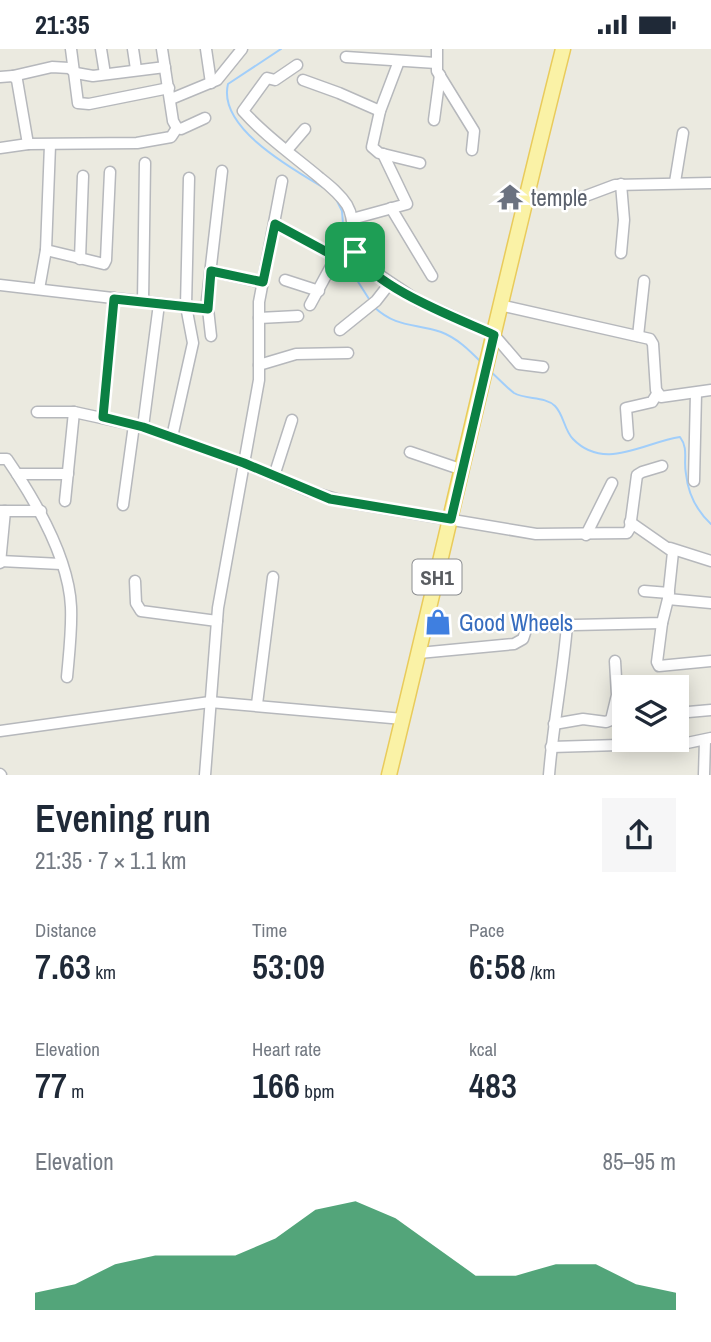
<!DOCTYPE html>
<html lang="en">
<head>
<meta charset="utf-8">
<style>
	:root { --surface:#fff; --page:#f6f6f7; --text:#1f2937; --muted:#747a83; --accent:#0b8043 }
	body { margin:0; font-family:"Archivo Narrow",sans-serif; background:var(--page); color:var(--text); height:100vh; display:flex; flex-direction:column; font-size:26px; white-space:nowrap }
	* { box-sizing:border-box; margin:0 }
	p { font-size:23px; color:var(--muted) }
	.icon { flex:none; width:38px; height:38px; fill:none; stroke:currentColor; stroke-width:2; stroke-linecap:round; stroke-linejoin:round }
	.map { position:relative; height:726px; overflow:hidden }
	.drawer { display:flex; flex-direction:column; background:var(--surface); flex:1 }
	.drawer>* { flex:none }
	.tools { position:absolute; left:612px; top:626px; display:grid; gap:14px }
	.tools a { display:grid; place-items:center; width:77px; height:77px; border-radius:0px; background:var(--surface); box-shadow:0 4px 18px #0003; font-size:35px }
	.pin { position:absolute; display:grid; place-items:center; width:60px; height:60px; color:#fff; margin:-30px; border-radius:14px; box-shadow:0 4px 10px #0006 }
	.round { display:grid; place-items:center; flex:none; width:74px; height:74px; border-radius:0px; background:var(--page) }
	.head { display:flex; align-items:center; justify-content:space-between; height:119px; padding:0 35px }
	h1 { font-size:38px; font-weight:600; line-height:52px }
	.stats { display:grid; grid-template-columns:repeat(3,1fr); gap:10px; height:119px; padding:7px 35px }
	.stats div { display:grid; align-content:center }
	.stats b { font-size:35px; font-weight:600 }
	.stats small { font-size:19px; font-weight:400 }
	.stats p { font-size:19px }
	.chart { height:196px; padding:14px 35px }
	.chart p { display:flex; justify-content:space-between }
	.chart svg { width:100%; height:126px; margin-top:7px; fill:var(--accent); opacity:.7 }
	.status { display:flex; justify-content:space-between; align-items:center; height:49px; padding:0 35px; background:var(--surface); direction:ltr }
	.status svg { height:19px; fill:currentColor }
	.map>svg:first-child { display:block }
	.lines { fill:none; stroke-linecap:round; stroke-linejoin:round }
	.stream { stroke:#a1cefa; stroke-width:2 }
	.minor-casing { stroke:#b6b8bc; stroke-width:13 }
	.major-casing { stroke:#e9cb5b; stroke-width:17 }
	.minor { stroke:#fff; stroke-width:10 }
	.major { stroke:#faf2a6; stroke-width:14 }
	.route-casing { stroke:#fff; stroke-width:14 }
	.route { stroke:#0b8043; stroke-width:9 }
	.labels { text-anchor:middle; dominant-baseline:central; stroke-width:5; stroke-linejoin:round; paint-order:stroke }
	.shield { fill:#fff; stroke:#8b8d90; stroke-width:2 }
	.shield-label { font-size:21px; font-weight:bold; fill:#595c60 }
	.worship-label { font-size:23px; fill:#5b616d; stroke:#fff; text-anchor:start }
	.shop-label { font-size:23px; fill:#366cbe; stroke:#fff; text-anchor:start }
</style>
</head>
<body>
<div class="status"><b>21:35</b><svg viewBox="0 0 49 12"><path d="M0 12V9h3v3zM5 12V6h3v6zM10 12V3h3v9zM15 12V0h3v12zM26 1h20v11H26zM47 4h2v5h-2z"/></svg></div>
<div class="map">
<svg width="711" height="726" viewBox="0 0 711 726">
	<rect width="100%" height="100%" fill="#ebeae0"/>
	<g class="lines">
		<!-- stream -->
		<g class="stream">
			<path d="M281 0 228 35C217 79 294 121 326 140"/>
			<polyline points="335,148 342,162 345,200"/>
			<polyline points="347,209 348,217 369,250"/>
			<path d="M374 258C397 279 413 274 441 283 457 289 469 301 481 313"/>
			<path d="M490 322C498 329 506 338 514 344 526 351 545 347 555 357 564 366 564 381 573 390 605 423 644 393 680 388 689 400 683 411 686 425 688 444 697 462 711 475"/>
		</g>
		<!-- minor casing -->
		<g class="minor-casing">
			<g id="minor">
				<polyline points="71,0 78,54 89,55 169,39"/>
				<polyline points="101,0 105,25"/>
				<polyline points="133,0 136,20"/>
				<polyline points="162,0 173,72 177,79"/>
				<polyline points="206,0 211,34"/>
				<polyline points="437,0 437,22 474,82 472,101"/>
				<polyline points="346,8 436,14"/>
				<polyline points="399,12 380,62 372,98 379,104 420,114"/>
				<path d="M297 16 275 31 267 29 243 62C265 87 294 107 320 129 330 137 340 145 347 156 357 173 350 195 360 213L418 252 494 286 519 315 543 318"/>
				<polyline points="13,27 52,18 69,19 76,24 93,27 165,18"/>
				<polyline points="0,28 13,27 17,31 28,95 137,94 171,88 177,79 181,80 205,69"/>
				<polyline points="303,31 339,44 380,62"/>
				<polyline points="171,50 217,31 242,0"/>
				<polyline points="434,71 440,26"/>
				<polyline points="0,99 28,95"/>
				<polyline points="287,101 305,80"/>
				<polyline points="675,133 683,84"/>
				<polyline points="533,151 583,148 615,136 711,134"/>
				<polyline points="391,159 432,227"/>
				<polyline points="352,170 407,155 383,105"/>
				<polyline points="275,175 336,208 355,203"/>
				<polyline points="46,201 104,215 106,211 110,123"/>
				<polyline points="621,204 624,171 621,135"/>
				<polyline points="80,210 83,127"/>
				<polyline points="211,222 263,234"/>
				<polyline points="285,231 319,242"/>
				<polyline points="0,236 208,260"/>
				<polyline points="39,240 46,201 50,96"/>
				<polyline points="143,253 145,114"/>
				<polyline points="310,256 336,208"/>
				<polyline points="500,256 650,290 653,295 656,341 661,348 711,341"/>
				<polyline points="259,269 298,267"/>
				<polyline points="340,281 376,252 390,234"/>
				<polyline points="211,287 207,251 222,122"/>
				<polyline points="638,287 644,232"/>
				<polyline points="259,316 296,305 348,304"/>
				<polyline points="37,363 74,363 143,378 244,414 309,442 346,453 536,485 627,484 630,479 637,426 642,423 662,417"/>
				<polyline points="103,368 114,249"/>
				<polyline points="143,378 159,255"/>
				<polyline points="628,386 626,359 652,353 657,345"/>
				<polyline points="172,388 193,294 186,257 189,129"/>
				<polyline points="410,403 463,421"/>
				<polyline points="0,410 7,410 17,425"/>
				<polyline points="274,427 292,371"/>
				<polyline points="694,432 696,344"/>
				<polyline points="65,452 74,363"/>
				<polyline points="123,456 134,376"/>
				<polyline points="0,462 41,462"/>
				<polyline points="586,486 612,434"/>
				<polyline points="670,499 711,512"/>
				<polyline points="0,512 61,515"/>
				<polyline points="0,514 5,462"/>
				<polyline points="135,532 136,554 141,562 217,572"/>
				<polyline points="644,542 669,544"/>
				<polyline points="668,550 711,554"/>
				<polyline points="662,574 657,613 659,617 711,612"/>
				<polyline points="419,604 514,595 523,590 527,578 530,577 662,574 668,550 673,503 630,473"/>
				<path d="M67 628C69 605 72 581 71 558 69 513 41 462 17 425H68"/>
				<polyline points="257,655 273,528"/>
				<polyline points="677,664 711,661"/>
				<polyline points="554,675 583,670 606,673 611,671 617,646 615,612"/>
				<polyline points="0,682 210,653 403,670"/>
				<polyline points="551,698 687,694 711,689"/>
				<polyline points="0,725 1,726"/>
				<polyline points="205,726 218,559 259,331 259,253 282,132"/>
				<path d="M549 726C553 676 563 626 567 576"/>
				<polyline points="704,726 705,691"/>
			</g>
		</g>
		<!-- major casing -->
		<g class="major-casing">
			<path id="major" d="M389 726C448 484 502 241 563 0"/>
		</g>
		<!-- minor -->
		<use href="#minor" class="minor"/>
		<!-- major -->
		<use href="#major" class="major"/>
	</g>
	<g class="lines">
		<!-- route casing -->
		<g class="route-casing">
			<path id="route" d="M275 175 336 208 355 203C375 239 457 269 494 286L451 470 330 450 244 414 143 378 103 368 114 250 208 260 211 222 263 233Z"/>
		</g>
		<!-- route -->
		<use href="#route" class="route"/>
	</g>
	<!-- icons -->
	<defs>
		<g id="temple-bare" transform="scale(2.1)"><path d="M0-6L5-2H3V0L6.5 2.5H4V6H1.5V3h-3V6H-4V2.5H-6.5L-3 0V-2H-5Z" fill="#6b7280" stroke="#fff" stroke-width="2.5" paint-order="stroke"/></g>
		<g id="shop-bare" transform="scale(2.1)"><path d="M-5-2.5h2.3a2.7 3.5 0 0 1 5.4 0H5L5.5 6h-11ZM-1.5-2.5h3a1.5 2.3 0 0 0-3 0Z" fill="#3f7fe0" stroke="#fff" stroke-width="2.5" paint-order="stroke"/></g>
	</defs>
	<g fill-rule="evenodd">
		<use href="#temple-bare" x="510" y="148"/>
		<use href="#shop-bare" x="438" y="573"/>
	</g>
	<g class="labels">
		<!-- shield labels -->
		<rect class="shield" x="412.5" y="510.5" width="49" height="35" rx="5"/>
		<g class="shield-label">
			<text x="437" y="528">SH1</text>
		</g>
		<!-- worship labels -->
		<g class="worship-label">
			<text x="531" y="148">temple</text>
		</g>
		<!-- shop labels -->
		<g class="shop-label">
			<text x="459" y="573">Good Wheels</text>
		</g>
	</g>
</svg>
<div class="tools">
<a><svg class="icon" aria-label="layers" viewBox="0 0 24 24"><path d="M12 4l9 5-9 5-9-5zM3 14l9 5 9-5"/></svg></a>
</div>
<div class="pin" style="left:355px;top:203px;background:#1e9e55"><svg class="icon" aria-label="arrive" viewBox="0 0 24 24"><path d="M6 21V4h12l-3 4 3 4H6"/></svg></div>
</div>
<section class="drawer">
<div class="head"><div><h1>Evening run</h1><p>21:35 · 7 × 1.1 km</p></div><a class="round"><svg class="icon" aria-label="share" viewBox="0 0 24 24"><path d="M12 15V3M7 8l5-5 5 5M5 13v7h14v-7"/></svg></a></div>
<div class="stats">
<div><p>Distance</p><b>7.63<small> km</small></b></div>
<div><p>Time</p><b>53:09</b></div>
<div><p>Pace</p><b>6:58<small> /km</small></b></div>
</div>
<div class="stats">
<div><p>Elevation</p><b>77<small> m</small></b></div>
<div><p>Heart rate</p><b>166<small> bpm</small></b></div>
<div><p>kcal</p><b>483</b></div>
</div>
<div class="chart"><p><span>Elevation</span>85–95 m</p>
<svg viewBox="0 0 160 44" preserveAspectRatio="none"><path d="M0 44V38L10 35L20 28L30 25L40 25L50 25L60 19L70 9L80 6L90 12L100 22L110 32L120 32L130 28L140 28L150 35L160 38V44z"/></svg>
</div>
</section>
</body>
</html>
